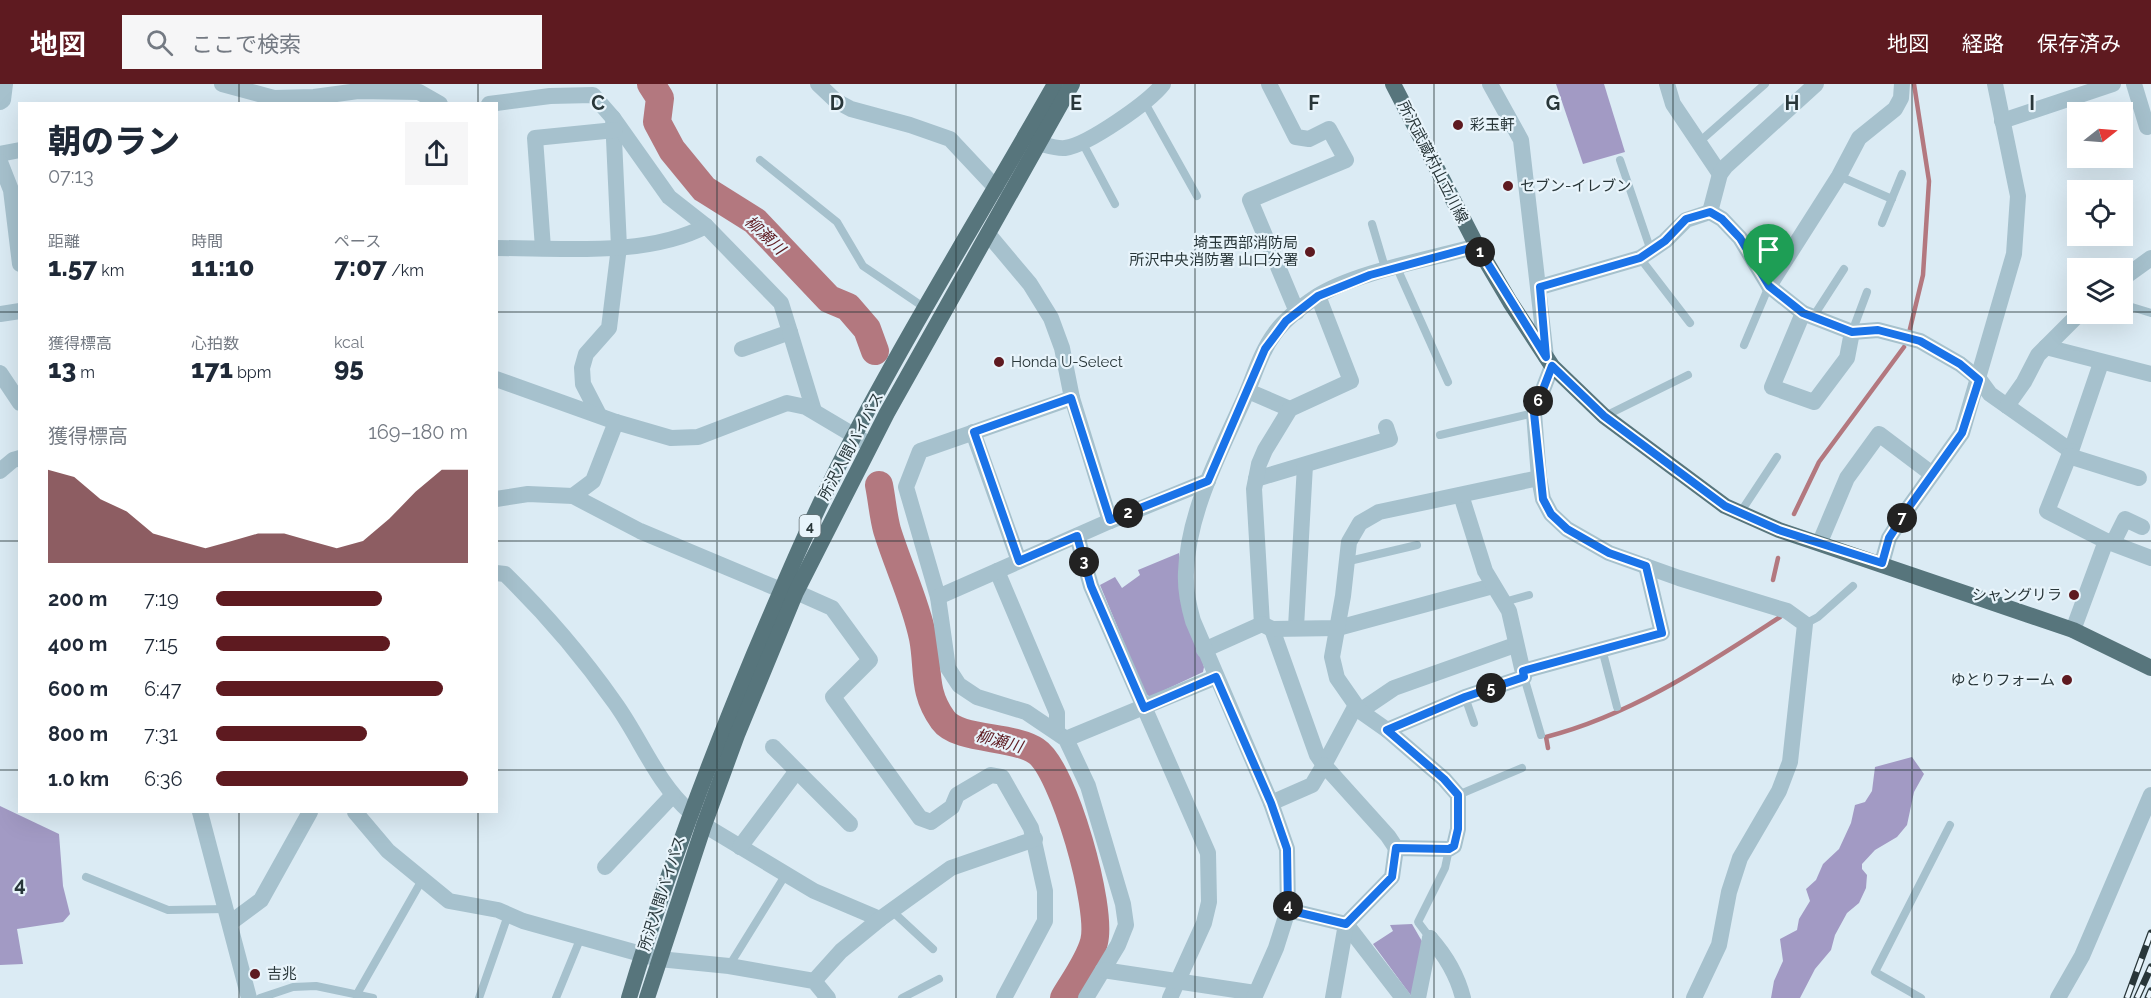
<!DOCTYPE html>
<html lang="ja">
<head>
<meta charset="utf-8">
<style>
	:root { --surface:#fff; --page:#f6f6f7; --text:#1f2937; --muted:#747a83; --accent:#5e1a20 }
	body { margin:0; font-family:Raleway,"Noto Sans JP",sans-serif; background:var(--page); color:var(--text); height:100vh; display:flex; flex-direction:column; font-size:22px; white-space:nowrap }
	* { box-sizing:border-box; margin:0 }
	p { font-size:20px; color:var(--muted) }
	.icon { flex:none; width:33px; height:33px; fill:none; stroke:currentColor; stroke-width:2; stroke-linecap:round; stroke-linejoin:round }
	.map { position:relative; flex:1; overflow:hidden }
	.side { position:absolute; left:18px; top:18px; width:480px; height:711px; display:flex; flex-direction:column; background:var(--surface); border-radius:0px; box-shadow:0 6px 24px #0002 }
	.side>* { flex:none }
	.needle { width:39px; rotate:73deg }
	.buttons { position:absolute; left:2067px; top:18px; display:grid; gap:12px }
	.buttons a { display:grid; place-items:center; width:66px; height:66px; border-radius:0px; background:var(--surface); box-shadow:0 6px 24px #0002; font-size:30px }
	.pin { position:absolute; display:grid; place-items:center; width:51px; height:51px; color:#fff; margin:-62px -26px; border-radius:50% 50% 50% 0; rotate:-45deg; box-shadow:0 0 6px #0007 }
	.pin .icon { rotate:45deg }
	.km { position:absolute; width:30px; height:30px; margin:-15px; border-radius:50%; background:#222; color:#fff; font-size:16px; line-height:30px; text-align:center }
	.round { display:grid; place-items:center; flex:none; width:63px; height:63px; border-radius:0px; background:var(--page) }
	.overview { display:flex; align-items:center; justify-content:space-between; height:102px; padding:0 30px }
	h1 { font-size:33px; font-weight:800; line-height:45px }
	.stats { display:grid; grid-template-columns:repeat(3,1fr); gap:9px; height:102px; padding:6px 30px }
	.stats div { display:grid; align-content:center }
	.stats b { font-size:26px; font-weight:800 }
	.stats small { font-size:16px; font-weight:400 }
	.stats p { font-size:16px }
	.chart { height:168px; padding:12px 30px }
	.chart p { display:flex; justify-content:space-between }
	.chart svg { width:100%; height:108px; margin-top:6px; fill:var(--accent); opacity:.7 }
	ul { padding:0 30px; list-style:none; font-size:20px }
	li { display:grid; grid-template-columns:96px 72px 1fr; align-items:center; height:45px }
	li i { height:15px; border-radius:8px; background:var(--accent) }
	header { display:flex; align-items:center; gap:36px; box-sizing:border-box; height:84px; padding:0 30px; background:var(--accent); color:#fff }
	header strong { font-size:28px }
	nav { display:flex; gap:33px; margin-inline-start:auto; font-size:21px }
	.search { width:420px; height:54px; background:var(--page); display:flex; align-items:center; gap:15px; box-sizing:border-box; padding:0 21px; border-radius:0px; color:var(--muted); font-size:22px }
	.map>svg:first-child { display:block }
	.green { fill:#a29ac4 }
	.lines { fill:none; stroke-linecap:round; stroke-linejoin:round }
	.stream { stroke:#b3787f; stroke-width:4.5 }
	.river { stroke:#b3787f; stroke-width:28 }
	.service { stroke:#a6c1cd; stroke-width:8 }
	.minor { stroke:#a6c1cd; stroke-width:16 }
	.tertiary { stroke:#a6c1cd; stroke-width:16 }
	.primary { stroke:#57757c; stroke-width:16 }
	.rail-casing { stroke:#283639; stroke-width:7 }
	.rail { stroke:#e8f4fb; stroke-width:4.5; stroke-dasharray:14; stroke-linecap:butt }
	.route-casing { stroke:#fff; stroke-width:12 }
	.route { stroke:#1a73e8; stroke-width:8 }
	.grid { fill:none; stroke:#283639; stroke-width:1.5; stroke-opacity:0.55 }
	.poi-dot { fill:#5e1a20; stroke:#e8f4fb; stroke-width:2 }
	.labels { text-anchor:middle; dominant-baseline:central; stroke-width:4.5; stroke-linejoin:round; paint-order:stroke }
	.shield { fill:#e8f4fb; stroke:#626f73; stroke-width:1.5 }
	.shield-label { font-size:14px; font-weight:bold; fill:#283639 }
	.poi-label { font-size:15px; fill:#283639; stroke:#e8f4fb; text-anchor:start }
	.street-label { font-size:15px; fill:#283639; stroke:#e8f4fb }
	.water-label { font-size:16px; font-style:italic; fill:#5e1a20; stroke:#e8f4fb }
	.grid-label { font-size:20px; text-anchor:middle; font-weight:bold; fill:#283639; stroke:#e8f4fb; stroke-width:4.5; stroke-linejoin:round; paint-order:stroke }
</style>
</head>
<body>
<header>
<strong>地図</strong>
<div class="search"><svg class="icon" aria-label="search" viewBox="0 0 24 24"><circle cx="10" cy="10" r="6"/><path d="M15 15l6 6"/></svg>ここで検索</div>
<nav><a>地図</a><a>経路</a><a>保存済み</a></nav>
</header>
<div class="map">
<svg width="2151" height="914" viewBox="0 0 2151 914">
	<rect width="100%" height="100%" fill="#dbebf4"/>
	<!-- green -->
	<g class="green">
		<polygon points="1556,0 1604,0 1625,68 1583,80"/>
		<polygon points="1179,469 1180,488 1204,583 1203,588 1150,613 1145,609 1100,501 1115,493 1122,504 1140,491 1138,486"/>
		<polygon points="1912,673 1924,690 1914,708 1907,741 1897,753 1875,766 1862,780 1862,785 1867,791 1866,804 1859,819 1847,829 1835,851 1831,866 1815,885 1800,914 1771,914 1774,897 1783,877 1780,855 1797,846 1799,835 1810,817 1806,805 1816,796 1823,780 1839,765 1851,739 1855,721 1865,718 1872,707 1875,683"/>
		<polygon points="0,722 59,750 63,802 70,830 63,838 17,845 23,880 0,881"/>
		<polygon points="1412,840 1423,859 1412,913 1373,860 1393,847 1390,841"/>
	</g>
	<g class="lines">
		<!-- stream -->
		<g class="stream">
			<polyline points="1909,249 1923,191 1929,97 1914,0"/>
			<polyline points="1794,430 1819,378 1904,263"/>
			<polyline points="1773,496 1778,474"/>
			<path d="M1548 664 1546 653C1632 631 1706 581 1780 533"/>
		</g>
		<!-- river -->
		<g class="river">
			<polyline points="651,0 660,14 657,38 672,66 704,105 755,137 829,215 848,223 867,245 875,267"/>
			<path d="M879 401C882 416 883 431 887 446 898 482 915 516 923 554 929 585 922 607 943 636 958 657 1013 651 1036 667 1064 685 1103 825 1094 858 1089 877 1074 897 1064 914"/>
		</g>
		<!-- service -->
		<g class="service">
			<polyline points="1145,19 1197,112"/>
			<polyline points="1082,58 1115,120"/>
			<polyline points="1698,59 1765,0"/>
			<polyline points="760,76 837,138 863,182 925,224"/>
			<polyline points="1620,76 1651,167"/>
			<polyline points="1839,92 1892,115"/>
			<polyline points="1882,139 1902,90"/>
			<polyline points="1372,140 1386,187"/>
			<polyline points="1640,174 1690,239"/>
			<polyline points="1397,184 1448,298"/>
			<polyline points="2122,220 2151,229"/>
			<polyline points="1813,233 1844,185"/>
			<polyline points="1852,248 1867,208"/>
			<polyline points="1744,261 1769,202"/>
			<polyline points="1605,332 1688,291"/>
			<polyline points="1440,351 1534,329"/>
			<polyline points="1740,429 1777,373"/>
			<polyline points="1345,478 1417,461"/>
			<polyline points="1504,518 1529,511"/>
			<polyline points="1805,540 1818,533 1853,502"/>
			<polyline points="1602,565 1617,623"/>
			<polyline points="1524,593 1541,651"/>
			<polyline points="1465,613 1474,639"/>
			<polyline points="1458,711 1522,684"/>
			<polyline points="86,793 168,826 226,825"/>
			<polyline points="892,827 933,865"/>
			<polyline points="1430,854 1418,838 1445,784 1449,765"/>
			<polyline points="729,882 786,790"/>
			<polyline points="357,910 422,796"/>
			<polyline points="260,914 293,903 316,902 373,914"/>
			<polyline points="479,914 508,831"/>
			<polyline points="556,914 581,853"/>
			<polyline points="902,914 939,895"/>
			<polyline points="1921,914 1875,888 1950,741"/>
		</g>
		<!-- minor -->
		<g class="minor">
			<polyline points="222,0 274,14 314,13 358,7 419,8 440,20"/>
			<polyline points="818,0 836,17 851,25 910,41 950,55 996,104"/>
			<polyline points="1269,0 1296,53 1309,55 1329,45 1346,76 1250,116 1297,228"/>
			<polyline points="1490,0 1521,56 1546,273"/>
			<polyline points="1667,0 1673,20 1720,90"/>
			<polyline points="2134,0 2147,43 2151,41"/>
			<polyline points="0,18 3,16 5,0"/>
			<polyline points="489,20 550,12 593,11 613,34 619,163 609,244 586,270 582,284 583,300 599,331"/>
			<polyline points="613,34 669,113 706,142 781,219 790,248 742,265"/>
			<polyline points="2002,37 2113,0"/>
			<path d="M1037 59C1046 61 1056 65 1065 64 1088 61 1149 18 1163 0"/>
			<polyline points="0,70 20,66"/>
			<polyline points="0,78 11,106 20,180"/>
			<polyline points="1710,128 1720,90 1726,82 1816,0"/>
			<polyline points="988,150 1030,200 1051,234 1062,264 1072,314 1110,437"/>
			<path d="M496 164C561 164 648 173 706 142"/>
			<polyline points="543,164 535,54 615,46"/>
			<polyline points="2122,195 2151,174"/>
			<polyline points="1769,202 1839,92 1859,54 1895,25 1901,14 1902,0"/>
			<polyline points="1540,203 1640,174 1665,157 1686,136 1710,128 1722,135 1740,154 1769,202 1803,229 1852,248 1878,246 1920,257 1960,280 1979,295 1990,310 2071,367 2101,279"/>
			<polyline points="1803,229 1772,303 1814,318 1847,274 1852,248"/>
			<polyline points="0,230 20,227"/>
			<polyline points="790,248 814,327"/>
			<polyline points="2046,263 2151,290"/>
			<polyline points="1552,282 1534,329 1539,394 1543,415 1551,430 1567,445 1609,469 1679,494 1787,527 1805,540 1790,678 1779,707 1740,774 1729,808 1719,861 1694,914"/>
			<polyline points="496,295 616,338 671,354 698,353 787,319 806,323 865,358"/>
			<polyline points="1248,307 1290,325"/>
			<polyline points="1072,314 920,367 906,403 938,513 948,584 959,601 977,613 1026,628 1066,655 1088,702 1123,820 1126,841 1118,861 1086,914"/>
			<polyline points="2007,322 2024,298 2038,271 2079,230"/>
			<polyline points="973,348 1019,477"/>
			<polyline points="2071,367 2047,427 2106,457 2151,474"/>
			<polyline points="2069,372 2139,394"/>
			<polyline points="0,387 13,376 20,374"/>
			<polyline points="1256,395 1390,355 1386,343"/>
			<polyline points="573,412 593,397 616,338"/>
			<polyline points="496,415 528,410 573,412 640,447 781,506"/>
			<polyline points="1077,452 1091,502 1208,769 1209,818 1204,839 1170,914"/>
			<polyline points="1820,458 1847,394 1879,350 1932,390"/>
			<polyline points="2113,459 2125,435 2142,443"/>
			<polyline points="1882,479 1889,454 1909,423 1962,349 2014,170 2018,112 1995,0"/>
			<polyline points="997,487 1057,629 1057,648"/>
			<path d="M496 489 505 490C546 530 582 572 615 619 641 655 656 698 690 728"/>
			<polyline points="796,508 832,524 870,576 833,613 920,734 931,738 952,723 957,711 991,691 1002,693 1031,744 1045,807 1045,837 1004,914"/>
			<polyline points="938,513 1110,437 1208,397"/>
			<polyline points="1262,540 1254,405 1259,380 1265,366 1290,325 1351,297 1318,212"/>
			<polyline points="1296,543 1305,381"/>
			<polyline points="1272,545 1317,671 1324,681 1355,623"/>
			<polyline points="2073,546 2106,457"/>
			<polyline points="1204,566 1262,540 1272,545 1338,544 1493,502"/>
			<polyline points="1523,587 1662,549 1646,482"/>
			<polyline points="1360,627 1394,604 1515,561"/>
			<polyline points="1387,646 1465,613 1524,593 1509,527 1485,487 1461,411"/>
			<polyline points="1066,655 1216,593"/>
			<polyline points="773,663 850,740"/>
			<polyline points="1271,719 1312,701 1324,681 1388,752 1396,764"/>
			<polyline points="355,728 388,767 449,817 498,826 523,837 659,875 729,882 814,897 828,914"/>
			<polyline points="704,741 814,807 880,835"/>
			<polyline points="740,763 796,688"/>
			<polyline points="605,783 672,712"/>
			<polyline points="1288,826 1346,840 1403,914"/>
			<polyline points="230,839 261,816 310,728"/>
			<path d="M1430 854C1446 872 1457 890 1463 914"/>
			<polyline points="1103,886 1255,909"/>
			<polyline points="814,897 841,867 880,835 951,784 1035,755"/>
			<path d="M1254 914 1276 864 1288 826 1287 765 1271 719 1193 537C1188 520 1185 505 1186 488 1188 428 1220 369 1244 315 1254 293 1260 269 1275 249 1285 235 1301 223 1316 213 1355 188 1431 175 1477 162"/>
			<polyline points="1333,914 1346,840 1392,793 1396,764 1449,765 1454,762 1458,745 1458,711 1444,695 1387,646 1360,627 1337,594 1332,573 1343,512 1349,458 1360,439 1379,428 1539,394"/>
			<polyline points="1418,914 1430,854"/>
			<polyline points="2058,914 2082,872 2151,711"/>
		</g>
		<!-- tertiary -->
		<g class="tertiary">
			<polyline points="0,289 20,319"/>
			<polyline points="200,728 249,914"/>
		</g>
		<!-- primary -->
		<g class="primary">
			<polyline points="1393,0 1477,162 1510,218 1552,282 1604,332 1725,422 1779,446 2073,546 2151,584"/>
			<path d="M629 914C664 797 707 683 754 570 783 502 812 433 846 367 911 242 986 122 1055 0"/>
			<polyline points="647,914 704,741 737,651 796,508 887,329 1072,0"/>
		</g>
		<!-- rail casing -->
		<g class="rail-casing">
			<g id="rail">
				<polyline points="2127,914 2151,849"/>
				<polyline points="2137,914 2151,883"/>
				<polyline points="2148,914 2151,907"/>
			</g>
		</g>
		<!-- rail -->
		<use href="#rail" class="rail"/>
	</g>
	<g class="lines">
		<!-- route casing -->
		<g class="route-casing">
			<polygon id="route" points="1710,128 1722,135 1740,154 1769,202 1803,229 1852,248 1878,246 1920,257 1960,280 1979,296 1962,349 1909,423 1889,454 1882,479 1779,446 1725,422 1604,332 1552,282 1534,329 1543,415 1551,430 1567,445 1609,469 1646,482 1662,549 1523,587 1524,593 1465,613 1387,646 1444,695 1458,711 1458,745 1454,762 1449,765 1396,764 1392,793 1346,840 1288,826 1287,765 1271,719 1216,593 1144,624 1091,502 1077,452 1019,477 974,348 1071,314 1110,436 1208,397 1265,265 1286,237 1318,212 1370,191 1477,162 1546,273 1540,203 1640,174 1665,157 1686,135"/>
		</g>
		<!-- route -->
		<use href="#route" class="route"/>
	</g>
	<!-- grid -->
	<path class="grid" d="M239 0V20M478 0V20M717 0V914M956 0V914M1195 0V914M1434 0V914M1673 0V914M1912 0V914M0 228H20M496 228H2078M2122 228H2151M0 457H20M496 457H2151M0 686H20M496 686H2151M239 728V914M478 728V914"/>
	<!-- markers -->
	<g class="poi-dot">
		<circle cx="1458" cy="41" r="6"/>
		<circle cx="1508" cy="102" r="6"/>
		<circle cx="1310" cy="168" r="6"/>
		<circle cx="999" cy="278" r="6"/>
		<circle cx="2074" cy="511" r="6"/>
		<circle cx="2067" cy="596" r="6"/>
		<circle cx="255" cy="890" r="6"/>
	</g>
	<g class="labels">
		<!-- shield labels -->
		<rect class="shield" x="799.5" y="431" width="21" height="22" rx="4.5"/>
		<g class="shield-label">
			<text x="810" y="442">4</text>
		</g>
		<!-- poi labels -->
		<g class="poi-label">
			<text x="1470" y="41">彩玉軒</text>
			<text x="1520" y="102">セブン-イレブン</text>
			<text x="1298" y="159" text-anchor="end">埼玉西部消防局<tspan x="1298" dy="17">所沢中央消防署 山口分署</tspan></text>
			<text x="1011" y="278">Honda U-Select</text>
			<text x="2062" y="511" text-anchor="end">シャングリラ</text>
			<text x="2055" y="596" text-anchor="end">ゆとりフォーム</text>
			<text x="267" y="890">吉兆</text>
		</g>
		<!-- street labels -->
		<g class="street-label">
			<text transform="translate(1433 78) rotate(63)">所沢武蔵村山立川線</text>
			<text transform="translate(851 362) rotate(-62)">所沢入間バイパス</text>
			<text transform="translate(662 809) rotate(-72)">所沢入間バイパス</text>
		</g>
		<!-- water labels -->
		<g class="water-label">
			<text transform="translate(765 151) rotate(43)">柳瀬川</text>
			<text transform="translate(999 657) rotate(15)">柳瀬川</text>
		</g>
	</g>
	<g class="grid-label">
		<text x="598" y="26">C</text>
		<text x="837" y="26">D</text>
		<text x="1076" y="26">E</text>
		<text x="1314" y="26">F</text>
		<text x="1553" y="26">G</text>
		<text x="1792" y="26">H</text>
		<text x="2032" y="26">I</text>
		<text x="20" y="807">4</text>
	</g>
</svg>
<div class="buttons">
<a><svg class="needle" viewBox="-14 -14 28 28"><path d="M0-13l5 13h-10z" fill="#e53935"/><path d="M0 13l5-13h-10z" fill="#747a83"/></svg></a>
<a><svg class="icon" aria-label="locate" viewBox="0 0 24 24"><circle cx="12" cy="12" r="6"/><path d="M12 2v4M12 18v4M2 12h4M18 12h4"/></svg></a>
<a><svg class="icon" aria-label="layers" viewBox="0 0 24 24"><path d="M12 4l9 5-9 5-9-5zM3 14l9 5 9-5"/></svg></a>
</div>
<div class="pin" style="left:1769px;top:202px;background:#1e9e55"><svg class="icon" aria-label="arrive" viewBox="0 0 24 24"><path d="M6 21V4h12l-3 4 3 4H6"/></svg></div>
<b class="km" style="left:1480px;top:168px">1</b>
<b class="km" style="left:1128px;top:429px">2</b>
<b class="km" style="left:1084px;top:478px">3</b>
<b class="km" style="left:1288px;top:822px">4</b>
<b class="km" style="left:1491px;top:604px">5</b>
<b class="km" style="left:1538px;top:317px">6</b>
<b class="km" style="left:1902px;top:434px">7</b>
<section class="side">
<div class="overview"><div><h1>朝のラン</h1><p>07:13</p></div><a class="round"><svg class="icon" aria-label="share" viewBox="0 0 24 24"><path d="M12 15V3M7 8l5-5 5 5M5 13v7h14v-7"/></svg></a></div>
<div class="stats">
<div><p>距離</p><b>1.57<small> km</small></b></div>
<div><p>時間</p><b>11:10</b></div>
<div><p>ペース</p><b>7:07<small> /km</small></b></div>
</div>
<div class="stats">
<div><p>獲得標高</p><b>13<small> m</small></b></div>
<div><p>心拍数</p><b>171<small> bpm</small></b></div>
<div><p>kcal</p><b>95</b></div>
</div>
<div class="chart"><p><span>獲得標高</span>169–180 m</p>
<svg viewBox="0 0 160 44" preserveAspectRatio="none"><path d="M0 44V6L10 9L20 18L30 23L40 32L50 35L60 38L70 35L80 32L90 32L100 35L110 38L120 35L130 26L140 15L150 6L160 6V44z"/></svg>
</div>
<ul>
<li><b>200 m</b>7:19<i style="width:66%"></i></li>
<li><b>400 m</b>7:15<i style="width:69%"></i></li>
<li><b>600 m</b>6:47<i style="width:90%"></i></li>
<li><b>800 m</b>7:31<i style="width:60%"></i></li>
<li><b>1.0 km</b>6:36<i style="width:100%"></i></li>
</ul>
</section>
</div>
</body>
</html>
